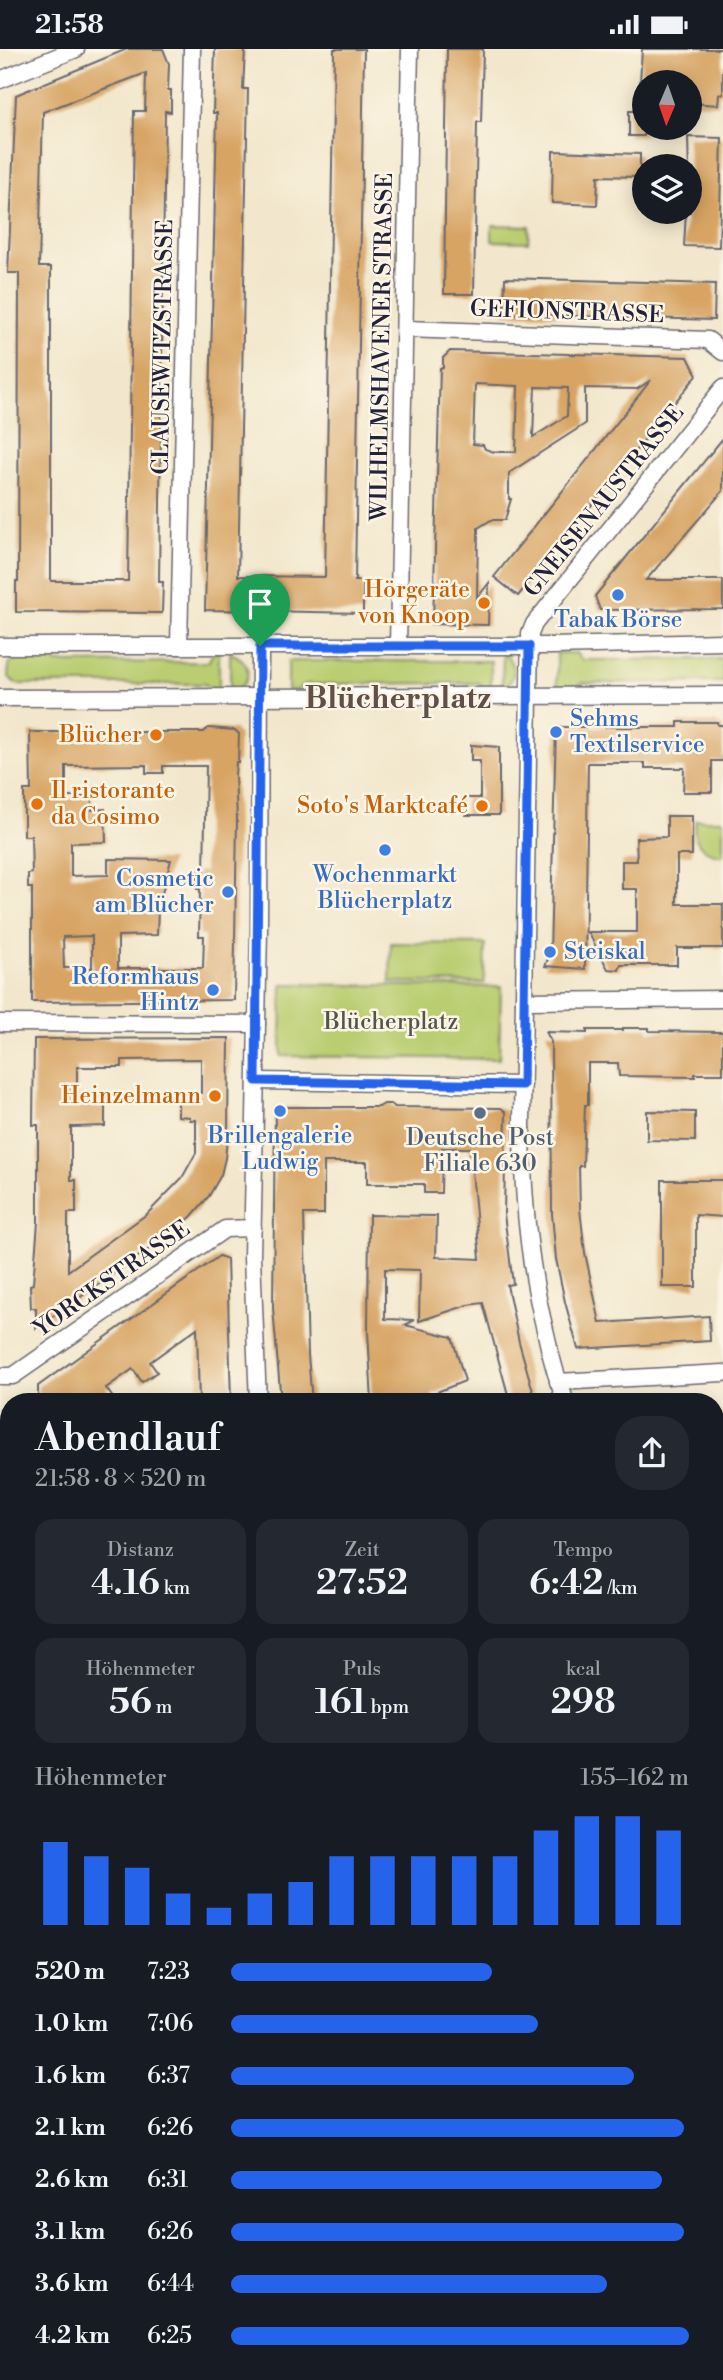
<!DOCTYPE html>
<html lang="de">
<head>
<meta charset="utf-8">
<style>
	:root { --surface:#171b24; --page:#242831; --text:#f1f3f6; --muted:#9ea1a6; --accent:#2563eb }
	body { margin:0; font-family:"Libre Bodoni",serif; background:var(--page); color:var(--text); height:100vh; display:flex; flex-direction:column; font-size:26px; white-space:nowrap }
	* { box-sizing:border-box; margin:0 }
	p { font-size:23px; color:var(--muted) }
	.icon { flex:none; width:38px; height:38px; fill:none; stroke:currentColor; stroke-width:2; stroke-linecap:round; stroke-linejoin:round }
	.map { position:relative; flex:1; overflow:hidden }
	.side { position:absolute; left:0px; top:1344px; width:724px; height:987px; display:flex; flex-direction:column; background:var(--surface); border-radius:28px 28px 0 0; box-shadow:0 4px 18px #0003 }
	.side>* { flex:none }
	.needle { width:46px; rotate:182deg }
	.fabs { position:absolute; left:632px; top:21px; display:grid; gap:14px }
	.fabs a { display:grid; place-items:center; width:70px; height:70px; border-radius:50%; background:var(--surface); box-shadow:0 4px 18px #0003; font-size:35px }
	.pin { position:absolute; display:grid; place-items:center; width:60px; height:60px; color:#fff; margin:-72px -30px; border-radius:50% 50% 50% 0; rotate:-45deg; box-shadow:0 0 7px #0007 }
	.pin .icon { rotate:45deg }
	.round { display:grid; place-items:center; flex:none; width:74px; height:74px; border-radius:28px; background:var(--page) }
	.head { display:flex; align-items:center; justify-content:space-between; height:119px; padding:0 35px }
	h1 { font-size:38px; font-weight:600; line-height:52px }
	.metrics { display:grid; grid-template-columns:repeat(3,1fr); gap:10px; height:119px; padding:7px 35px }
	.metrics div { display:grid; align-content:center; border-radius:18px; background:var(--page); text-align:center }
	.metrics b { font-size:35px; font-weight:600 }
	.metrics small { font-size:19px; font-weight:400 }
	.metrics p { font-size:19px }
	.chart { height:196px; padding:14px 35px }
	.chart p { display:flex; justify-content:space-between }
	.chart svg { width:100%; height:126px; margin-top:7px; stroke:var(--accent); stroke-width:6 }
	ul { padding:0 35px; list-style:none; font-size:23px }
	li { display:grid; grid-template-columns:112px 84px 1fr; align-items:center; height:52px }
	li i { height:18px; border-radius:9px; background:var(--accent) }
	.status { display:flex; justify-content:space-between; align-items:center; height:49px; padding:0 35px; background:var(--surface); direction:ltr }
	.status svg { height:19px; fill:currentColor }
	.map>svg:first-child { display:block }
	.green { fill:#bace71; stroke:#6e7856; stroke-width:2 }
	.forest { fill:#93b163; stroke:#5a6a4f; stroke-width:2 }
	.building { fill:#d7a463; fill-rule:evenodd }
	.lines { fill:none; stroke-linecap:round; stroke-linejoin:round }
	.minor-casing { stroke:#6b676e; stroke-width:19 }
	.tertiary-casing { stroke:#6b676e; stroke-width:24 }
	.minor { stroke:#fff; stroke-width:16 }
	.tertiary { stroke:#fff; stroke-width:21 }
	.route-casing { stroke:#fff; stroke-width:14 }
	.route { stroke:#2563eb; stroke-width:9 }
	.shop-dot { fill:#3f7fe0; stroke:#fcf5e5; stroke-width:2.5 }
	.food-dot { fill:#e8710a; stroke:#fcf5e5; stroke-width:2.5 }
	.service-dot { fill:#5c6f8a; stroke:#fcf5e5; stroke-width:2.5 }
	.labels { text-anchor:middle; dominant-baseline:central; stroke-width:5; stroke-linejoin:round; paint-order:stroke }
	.street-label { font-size:23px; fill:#22223b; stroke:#fcf5e5 }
	.food-label { font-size:23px; fill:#c56008; stroke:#fcf5e5; text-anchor:end }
	.shop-label { font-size:23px; fill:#366cbe; stroke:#fcf5e5 }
	.park-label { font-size:23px; fill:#50564b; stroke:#fcf5e5 }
	.service-label { font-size:23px; fill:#4e5e75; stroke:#fcf5e5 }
	.district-label { font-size:30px; font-weight:bold; fill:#615049; stroke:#fcf5e5 }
</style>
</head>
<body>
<div class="status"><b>21:58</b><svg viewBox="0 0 49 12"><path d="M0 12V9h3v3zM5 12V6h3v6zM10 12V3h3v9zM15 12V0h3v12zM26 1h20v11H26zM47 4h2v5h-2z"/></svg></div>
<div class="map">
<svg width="723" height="2331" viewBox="0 0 723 2331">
	<rect width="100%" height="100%" fill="#fcf5e5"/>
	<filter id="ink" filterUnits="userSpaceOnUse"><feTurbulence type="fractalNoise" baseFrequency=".0143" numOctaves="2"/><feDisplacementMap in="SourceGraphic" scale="14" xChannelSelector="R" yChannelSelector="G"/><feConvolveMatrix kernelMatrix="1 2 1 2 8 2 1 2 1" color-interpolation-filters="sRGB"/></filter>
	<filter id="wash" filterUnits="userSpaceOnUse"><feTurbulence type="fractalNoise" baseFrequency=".00686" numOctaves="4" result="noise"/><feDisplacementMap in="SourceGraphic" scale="28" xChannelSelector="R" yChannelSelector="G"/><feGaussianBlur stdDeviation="1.57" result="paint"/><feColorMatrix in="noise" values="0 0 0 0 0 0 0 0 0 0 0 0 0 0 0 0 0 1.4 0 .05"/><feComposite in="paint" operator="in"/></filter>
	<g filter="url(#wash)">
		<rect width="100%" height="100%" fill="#f2e7cc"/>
		<!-- green -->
		<g class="green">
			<polygon points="492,176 529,177 528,193 492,192"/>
			<path d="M214 603H219V643L204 635H16C6 630 8 622 10 613 19 605 47 606 56 614L208 613Z"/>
			<path d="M503 603C516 615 518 630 502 640Z"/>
			<path d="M230 604C253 611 254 636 230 643Z"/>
			<polygon points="557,604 576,604 582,611 723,610 723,633 582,634 577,637 557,637"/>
			<polygon points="288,612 491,612 491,641 483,641 480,634 304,635 298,641 288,642"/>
			<path d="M696 771H723V806C703 806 690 791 696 771Z"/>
			<polygon points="391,894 485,895 484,934 390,933"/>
			<polygon points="282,935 501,938 499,1010 281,1007"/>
			<polygon points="0,2059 9,2155 8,2260 0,2255"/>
			<polygon points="186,2322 219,2322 228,2331 154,2331"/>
		</g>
		<!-- forest -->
		<polygon class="forest" points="1,2158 8,2160 9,2164 8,2260 0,2255"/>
		<g id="blocks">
			<!-- building -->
			<g class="building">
				<path d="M127 0H163L169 15 168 41H171V63L165 62 159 533H163L162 564 16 563V532H18L19 224H8L16 46ZM146 24 145 62H134L128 532H51V218H39L43 63Z"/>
				<polygon points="215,0 245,0 243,40 248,40 238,527 325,528 334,0 364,0 355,532 363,532 363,564 205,561 217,64 213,64"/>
				<polygon points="447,0 483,0 481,73 477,73 474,245 444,245"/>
				<polygon points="642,0 723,0 723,45 719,45 718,56 691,54 692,33 640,33"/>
				<rect x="629" y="62" width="15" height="25"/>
				<polygon points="688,88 722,89 719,198 684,197 686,163 690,163"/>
				<polygon points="553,102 640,105 640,128 598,127 597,156 552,154"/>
				<polygon points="505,229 715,235 714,271 504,265"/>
				<path d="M450 302 688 308 697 326 518 547 494 528 651 331 637 340 585 339V375L509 424V450H511L505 471H491L478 479 477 549 489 534 488 576 433 575 440 319H443V309ZM475 335 518 337 516 403H494L485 400 483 396 473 395ZM535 338 568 339 567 367 533 388Z"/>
				<polygon points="723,389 723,442 646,531 723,531 723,560 600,561 595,547"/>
				<polygon points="678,673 717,673 718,676 723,676 723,712 712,712 712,743 683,743 684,719 645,719 645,714 588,714 585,920 545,917 550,905 556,678 678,678"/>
				<path d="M208 679 235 681 239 685 238 713H236L235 726 237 770 234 951 32 953V839H28V825L32 824 31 787H24V741H31L30 683H204ZM146 716V724H163V717H206L204 823 198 822 197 840H200L199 887H204L203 919H118V887L157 886 158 859 171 811 108 810V826L71 827V794L106 793 105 760 92 761V748H66V717ZM92 887V919H64L63 888Z"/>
				<polygon points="471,696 499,698 499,766 465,766 465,749 480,749 480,712 471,712"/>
				<polygon points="667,767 692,767 692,806 677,806 677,855 723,855 723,899 677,899 677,916 621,916 619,921 608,920 588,883 637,883 637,840 622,840 622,812 637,812 636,789 667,788"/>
				<polygon points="623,979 649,979 649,982 723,983 723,1025 695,1025 695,1028 619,1027 618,1014 588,1014 588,1056 585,1056 583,1117 579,1117 580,1160 585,1204 600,1274 709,1267 710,1292 578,1300 565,1253 556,1210 552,1165 551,993 546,983 587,984 587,981 623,981"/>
				<path d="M229 989 228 1081 225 1109 221 1126 209 1147 191 1168 165 1189 36 1279V1259H31L30 1236 33 1235 38 1173V1076H33L34 990ZM201 1010V1044L178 1043V1067L190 1068V1071H196V1104L182 1129 147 1165 68 1222V1164H76V1131H71V1078L105 1077V1048L77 1047V1018H122V1011Z"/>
				<polygon points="384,1055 391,1055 395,1058 501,1059 506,1063 504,1165 513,1235 507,1236 519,1293 536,1353 510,1353 483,1254 468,1256 419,1272 420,1221 385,1220 385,1270 415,1271 405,1276 452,1288 465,1332 432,1345 433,1353 372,1353 368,1283 369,1166 437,1167 436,1208 480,1210 470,1099 442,1099 441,1144 424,1144 424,1135 367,1135 367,1113 324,1113 324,1165 304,1165 308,1306 312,1353 281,1353 273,1259 275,1058 379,1058"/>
				<polygon points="647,1062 695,1063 695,1092 647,1091"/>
				<polygon points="662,1131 723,1131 723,1168 696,1166 696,1238 662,1238"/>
				<polygon points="219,1207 227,1210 231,1353 199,1353 197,1279 150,1313 157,1323 142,1333 133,1320 106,1339 116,1353 38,1353 38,1337"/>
			</g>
		</g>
	</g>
	<g filter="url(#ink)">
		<use href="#blocks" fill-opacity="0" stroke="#6b676e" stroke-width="2"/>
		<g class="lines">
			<!-- minor casing -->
			<g class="minor-casing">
				<g id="minor">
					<polyline points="0,31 76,0"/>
					<polyline points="405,280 708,291 723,303"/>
					<polyline points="0,597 552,597 723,593"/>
					<polyline points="179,597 192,0"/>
					<polyline points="398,597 410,0"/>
					<polyline points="0,649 723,646"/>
					<polyline points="524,952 723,950"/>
					<polyline points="0,974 257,975"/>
					<polyline points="256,1032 523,1036"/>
					<polyline points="0,1327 13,1327 225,1180 253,1179"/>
					<polyline points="558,1333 723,1324"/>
					<polyline points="258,1353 252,1208 259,881 260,597"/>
					<path d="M566 1353C557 1331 551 1309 546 1285 528 1214 522 1144 522 1071L530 585 534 575 723 339"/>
					<polyline points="0,1445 9,1445"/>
					<polyline points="716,1592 723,1592"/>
					<polyline points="716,1696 723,1713"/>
					<polyline points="716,1781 723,1776"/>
					<polyline points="716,2187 723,2185"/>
					<polyline points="716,2214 723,2212"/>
					<polyline points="257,2330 284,2322"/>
					<polyline points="72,2331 105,2322"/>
				</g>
			</g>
			<!-- tertiary casing -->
			<g class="tertiary-casing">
				<g id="tertiary">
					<polyline points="0,1748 9,1871"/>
					<polyline points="45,2322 45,2331"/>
				</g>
			</g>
			<!-- minor -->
			<use href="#minor" class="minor"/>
			<!-- tertiary -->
			<use href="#tertiary" class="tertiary"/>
		</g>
	</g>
	<g class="lines" filter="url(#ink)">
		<!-- route casing -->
		<g class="route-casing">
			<polygon id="route" points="260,597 529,597 523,1036 256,1032"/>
		</g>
		<!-- route -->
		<use href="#route" class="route"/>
	</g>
	<!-- markers -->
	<g class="shop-dot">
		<circle cx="618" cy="546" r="7"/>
		<circle cx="556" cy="683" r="7"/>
		<circle cx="385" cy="801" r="7"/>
		<circle cx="228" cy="843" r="7"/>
		<circle cx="550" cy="903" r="7"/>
		<circle cx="213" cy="941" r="7"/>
		<circle cx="280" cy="1062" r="7"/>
	</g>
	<g class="food-dot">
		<circle cx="484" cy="554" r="7"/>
		<circle cx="156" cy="686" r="7"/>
		<circle cx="37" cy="755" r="7"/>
		<circle cx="482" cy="757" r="7"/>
		<circle cx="215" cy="1047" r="7"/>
	</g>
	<circle class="service-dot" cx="480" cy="1064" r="7"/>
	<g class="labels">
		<!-- street labels -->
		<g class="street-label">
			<text transform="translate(567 263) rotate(2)">GEFIONSTRASSE</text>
			<text transform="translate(163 298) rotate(-89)">CLAUSEWITZSTRASSE</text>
			<text transform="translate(382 298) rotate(-89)">WILHELMSHAVENER STRASSE</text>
			<text transform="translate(604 452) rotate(-51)">GNEISENAUSTRASSE</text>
			<text transform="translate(112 1230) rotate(-35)">YORCKSTRASSE</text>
		</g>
		<!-- food labels -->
		<g class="food-label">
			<text x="470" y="541">Hörgeräte<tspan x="470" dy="26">von Knoop</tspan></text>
			<text x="142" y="686">Blücher</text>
			<text x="51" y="742" text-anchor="start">Il ristorante<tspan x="51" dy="26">da Cosimo</tspan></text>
			<text x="468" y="757">Soto's Marktcafé</text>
			<text x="201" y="1047">Heinzelmann</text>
		</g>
		<!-- shop labels -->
		<g class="shop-label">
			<text x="618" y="571">Tabak Börse</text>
			<text x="570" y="670" text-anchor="start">Sehms<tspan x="570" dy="26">Textilservice</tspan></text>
			<text x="385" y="826">Wochenmarkt<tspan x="385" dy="26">Blücherplatz</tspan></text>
			<text x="214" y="830" text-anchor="end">Cosmetic<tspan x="214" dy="26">am Blücher</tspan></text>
			<text x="564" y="903" text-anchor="start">Steiskal</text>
			<text x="199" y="928" text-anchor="end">Reformhaus<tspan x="199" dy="26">Hintz</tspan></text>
			<text x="280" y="1087">Brillengalerie<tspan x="280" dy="26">Ludwig</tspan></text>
		</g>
		<!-- park labels -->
		<g class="park-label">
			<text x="391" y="973">Blücherplatz</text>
		</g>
		<!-- service labels -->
		<g class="service-label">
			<text x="480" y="1089">Deutsche Post<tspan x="480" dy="26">Filiale 630</tspan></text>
		</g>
		<!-- district labels -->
		<g class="district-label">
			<text x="398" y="650">Blücherplatz</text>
		</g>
	</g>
</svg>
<div class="fabs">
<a><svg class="needle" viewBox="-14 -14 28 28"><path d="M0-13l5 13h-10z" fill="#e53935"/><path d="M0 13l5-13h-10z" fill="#9ea1a6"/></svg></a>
<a><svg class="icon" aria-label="layers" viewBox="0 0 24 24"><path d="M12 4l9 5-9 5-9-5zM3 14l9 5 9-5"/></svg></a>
</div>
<div class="pin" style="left:260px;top:597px;background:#1e9e55"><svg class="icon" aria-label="arrive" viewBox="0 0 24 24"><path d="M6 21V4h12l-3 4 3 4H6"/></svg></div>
<section class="side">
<div class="head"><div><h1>Abendlauf</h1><p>21:58 · 8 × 520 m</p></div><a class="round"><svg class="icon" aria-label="share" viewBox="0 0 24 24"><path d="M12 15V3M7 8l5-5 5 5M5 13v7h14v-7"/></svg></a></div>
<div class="metrics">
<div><p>Distanz</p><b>4.16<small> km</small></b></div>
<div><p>Zeit</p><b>27:52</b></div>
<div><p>Tempo</p><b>6:42<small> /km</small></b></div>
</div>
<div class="metrics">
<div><p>Höhenmeter</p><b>56<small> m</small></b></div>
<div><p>Puls</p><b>161<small> bpm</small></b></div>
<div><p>kcal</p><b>298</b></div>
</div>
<div class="chart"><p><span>Höhenmeter</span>155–162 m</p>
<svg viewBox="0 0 160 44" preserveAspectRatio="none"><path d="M5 44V15M15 44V20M25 44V24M35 44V33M45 44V38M55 44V33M65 44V29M75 44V20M85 44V20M95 44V20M105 44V20M115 44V20M125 44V11M135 44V6M145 44V6M155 44V11"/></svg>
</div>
<ul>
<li><b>520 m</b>7:23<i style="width:57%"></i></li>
<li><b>1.0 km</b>7:06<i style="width:67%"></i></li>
<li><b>1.6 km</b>6:37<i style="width:88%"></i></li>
<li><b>2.1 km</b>6:26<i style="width:99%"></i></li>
<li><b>2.6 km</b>6:31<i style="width:94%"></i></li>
<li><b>3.1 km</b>6:26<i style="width:99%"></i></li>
<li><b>3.6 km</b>6:44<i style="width:82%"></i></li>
<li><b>4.2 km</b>6:25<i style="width:100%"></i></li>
</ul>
</section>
</div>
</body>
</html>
